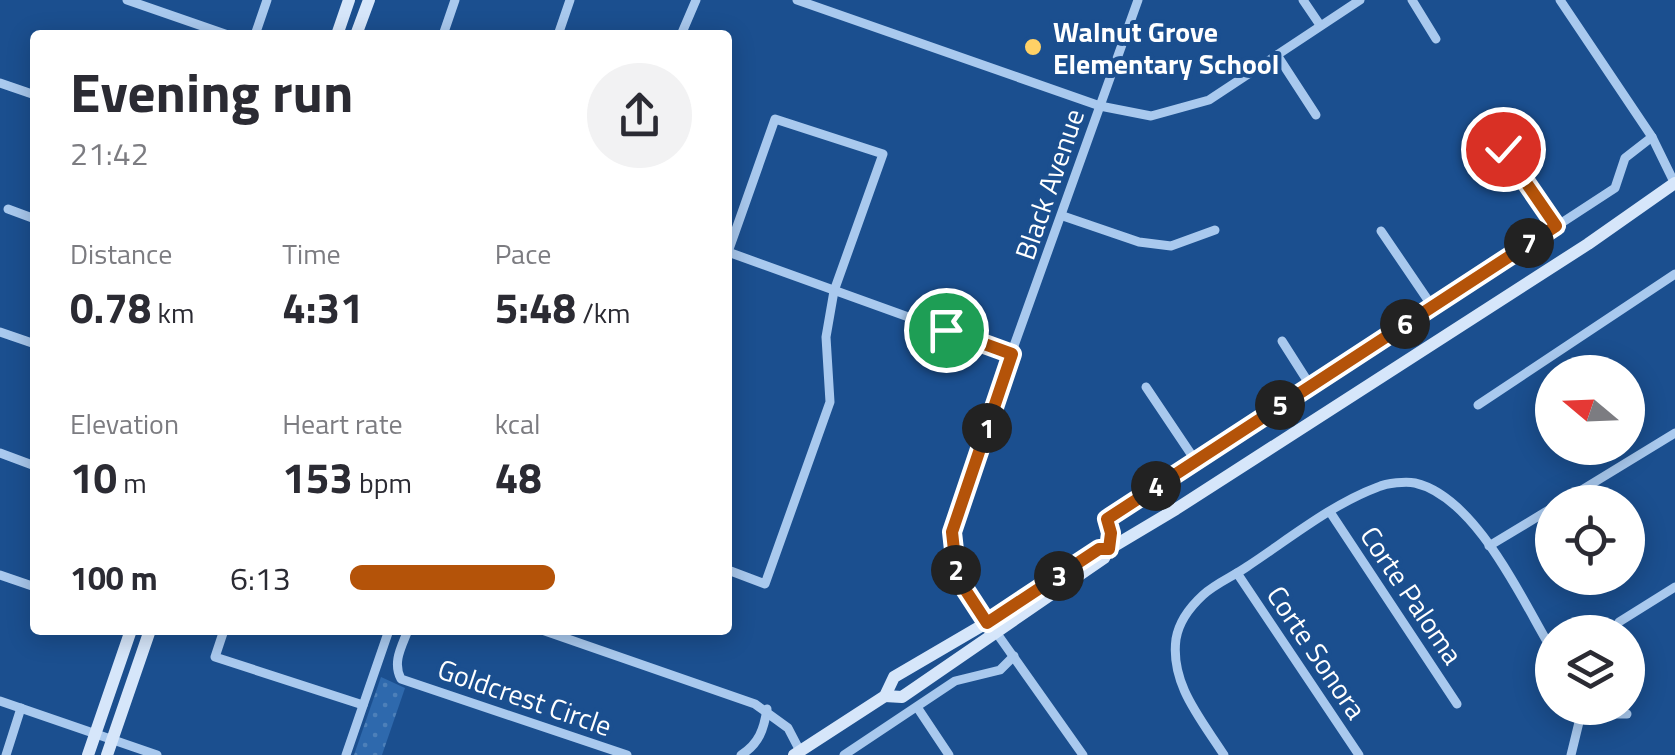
<!DOCTYPE html>
<html lang="en">
<head>
<meta charset="utf-8">
<style>
	:root { --surface:#fff; --page:#f2f2f3; --text:#2b2b33; --muted:#7c7c81; --accent:#b45309 }
	body { margin:0; font-family:"Titillium Web",sans-serif; background:var(--page); color:var(--text); height:100vh; display:flex; flex-direction:column; font-size:38px; white-space:nowrap }
	* { box-sizing:border-box; margin:0 }
	p { font-size:32px; color:var(--muted) }
	.icon { flex:none; width:55px; height:55px; fill:none; stroke:currentColor; stroke-width:2; stroke-linecap:round; stroke-linejoin:round }
	.map { position:relative; flex:1; overflow:hidden }
	.side { position:absolute; left:30px; top:30px; width:702px; height:605px; display:flex; flex-direction:column; background:var(--surface); border-radius:10px; box-shadow:0 5px 25px #0003 }
	.side>* { flex:none }
	.needle { width:65px; rotate:289deg }
	.fabs { position:absolute; left:1535px; top:355px; display:grid; gap:20px }
	.fabs a { display:grid; place-items:center; width:110px; height:110px; border-radius:50%; background:var(--surface); box-shadow:0 5px 25px #0003; font-size:50px }
	.pin { position:absolute; display:grid; place-items:center; width:85px; height:85px; color:#fff; margin:-42px; border:5px solid #fff; border-radius:50%; box-shadow:0 2px 10px #0007 }
	.km { position:absolute; width:50px; height:50px; margin:-25px; border-radius:50%; background:#222; color:#fff; font-size:28px; line-height:50px; text-align:center }
	.round { display:grid; place-items:center; flex:none; width:105px; height:105px; border-radius:52px; background:var(--page) }
	.headline { display:flex; align-items:center; justify-content:space-between; height:170px; padding:0 40px }
	h1 { font-size:55px; font-weight:700; line-height:75px }
	.metrics { display:grid; grid-template-columns:repeat(3,1fr); gap:15px; height:170px; padding:10px 40px }
	.metrics div { display:grid; align-content:center }
	.metrics b { font-size:42px; font-weight:700 }
	.metrics small { font-size:28px; font-weight:400 }
	.metrics p { font-size:28px }
	ul { padding:0 40px; list-style:none; font-size:32px }
	li { display:grid; grid-template-columns:160px 120px 1fr; align-items:center; height:75px }
	li i { height:25px; border-radius:12px; background:var(--accent) }
	.map>svg:first-child { display:block }
	.park { fill:url(#park-dots) }
	.lines { fill:none; stroke-linecap:round; stroke-linejoin:round }
	.street { stroke:#a9c9ee; stroke-width:9 }
	.secondary { stroke:#d6e6fa; stroke-width:12 }
	.route-casing { stroke:#fff; stroke-width:20 }
	.route { stroke:#b45309; stroke-width:12 }
	.poi-dot { fill:#ffd166; stroke:#1b4f8f; stroke-width:4 }
	.labels { text-anchor:middle; dominant-baseline:central; stroke-width:8; stroke-linejoin:round; paint-order:stroke }
	.poi-label { font-size:28px; font-weight:bold; fill:#fff; stroke:#1b4f8f; text-anchor:start }
	.street-label { font-size:28px; fill:#fff; stroke:#1b4f8f }
</style>
</head>
<body>
<div class="map">
<svg width="1675" height="755" viewBox="0 0 1675 755">
	<defs>
		<pattern id="park-dots" width="8" height="8" patternUnits="userSpaceOnUse" patternTransform="scale(2.5)"><rect width="8" height="8" fill="#2e69ad"/><path d="M2 2h.1M6 6h.1" fill="none" stroke="#4d80b9" stroke-width="1.8" stroke-linecap="round"/></pattern>
	</defs>
	<rect width="100%" height="100%" fill="#1b4f8f"/>
	<!-- park -->
	<polygon class="park" points="381,677 405,688 382,755 354,755"/>
	<g class="lines">
		<!-- street -->
		<g class="street">
			<polyline points="127,0 228,35"/>
			<polyline points="797,0 1100,106 1151,116 1209,100 1360,0"/>
			<polyline points="1303,0 1320,25"/>
			<polyline points="1412,0 1436,39"/>
			<polyline points="1560,0 1652,137 1675,184"/>
			<polyline points="255,35 267,0"/>
			<polyline points="443,35 455,0"/>
			<polyline points="558,35 570,0"/>
			<polyline points="681,35 696,0"/>
			<polyline points="1277,55 1316,115"/>
			<polyline points="0,83 35,95"/>
			<polyline points="1503,149 1555,226"/>
			<polyline points="8,209 35,219"/>
			<polyline points="1063,216 1139,242 1171,246 1215,230"/>
			<polyline points="1381,231 1432,306"/>
			<polyline points="728,252 1011,354"/>
			<polyline points="0,332 35,344"/>
			<polyline points="1282,341 1310,385"/>
			<polyline points="1146,387 1195,460"/>
			<polyline points="1478,405 1675,274"/>
			<polyline points="0,453 35,466"/>
			<polyline points="1562,502 1675,433"/>
			<polyline points="1330,512 1457,704"/>
			<polyline points="1489,546 1552,508"/>
			<polyline points="1109,549 1111,533 1107,519 1615,188 1625,158 1652,137"/>
			<polyline points="728,570 765,584 830,402 826,337 834,291 883,154 775,119 728,252"/>
			<polyline points="1237,573 1359,755"/>
			<polyline points="0,575 35,587"/>
			<polyline points="1619,622 1675,587"/>
			<polyline points="224,630 215,657 363,705"/>
			<path d="M408 630C402 646 392 662 401 679L627 755"/>
			<polyline points="542,630 755,704 788,728 800,751"/>
			<polyline points="0,701 157,755"/>
			<polyline points="917,707 949,755"/>
			<polyline points="1581,714 1627,714"/>
			<polyline points="6,755 21,708"/>
			<polyline points="346,755 389,630"/>
			<path d="M741 755C759 744 764 729 767 709"/>
			<polyline points="844,755 955,681 1000,670 1014,656"/>
			<polyline points="1083,755 957,577 952,532 1011,354 1138,0"/>
			<path d="M1224 755C1201 719 1170 684 1176 639 1179 621 1191 606 1203 595 1216 583 1234 576 1248 566 1289 539 1332 504 1378 487 1387 483 1406 481 1415 483 1476 497 1522 600 1552 650"/>
			<polyline points="1571,755 1581,714 1579,708"/>
		</g>
		<!-- secondary -->
		<g class="secondary">
			<polyline points="337,35 349,0"/>
			<polyline points="356,35 369,0"/>
			<polyline points="885,696 902,697 1104,558 1109,549"/>
			<polyline points="88,755 131,630"/>
			<polyline points="107,755 150,630"/>
			<polyline points="794,755 885,696 894,677 1000,615 1099,549 1109,549 1176,509 1588,244 1675,183"/>
		</g>
	</g>
	<g class="lines">
		<!-- route casing -->
		<g class="route-casing">
			<polyline id="route" points="946,330 1012,354 952,532 957,577 987,623 1099,549 1109,549 1111,533 1107,519 1556,226 1503,149"/>
		</g>
		<!-- route -->
		<use href="#route" class="route"/>
	</g>
	<!-- markers -->
	<circle class="poi-dot" cx="1033" cy="47" r="10"/>
	<g class="labels">
		<!-- poi labels -->
		<g class="poi-label">
			<text x="1053" y="31">Walnut Grove<tspan x="1053" dy="32">Elementary School</tspan></text>
		</g>
		<!-- street labels -->
		<g class="street-label">
			<text transform="translate(1049 184) rotate(-71)">Black Avenue</text>
			<text transform="translate(1412 595) rotate(56)">Corte Paloma</text>
			<text transform="translate(1317 652) rotate(56)">Corte Sonora</text>
			<text transform="translate(525 697) rotate(19)">Goldcrest Circle</text>
		</g>
	</g>
</svg>
<div class="fabs">
<a><svg class="needle" viewBox="-14 -14 28 28"><path d="M0-13l5 13h-10z" fill="#e53935"/><path d="M0 13l5-13h-10z" fill="#7c7c81"/></svg></a>
<a><svg class="icon" aria-label="locate" viewBox="0 0 24 24"><circle cx="12" cy="12" r="6"/><path d="M12 2v4M12 18v4M2 12h4M18 12h4"/></svg></a>
<a><svg class="icon" aria-label="layers" viewBox="0 0 24 24"><path d="M12 4l9 5-9 5-9-5zM3 14l9 5 9-5"/></svg></a>
</div>
<div class="pin" style="left:946px;top:330px;background:#1e9e55"><svg class="icon" aria-label="arrive" viewBox="0 0 24 24"><path d="M6 21V4h12l-3 4 3 4H6"/></svg></div>
<div class="pin" style="left:1503px;top:149px;background:#d93025"><svg class="icon" aria-label="check" viewBox="0 0 24 24"><path d="M5 12l5 5 9-10"/></svg></div>
<b class="km" style="left:987px;top:428px">1</b>
<b class="km" style="left:956px;top:570px">2</b>
<b class="km" style="left:1059px;top:576px">3</b>
<b class="km" style="left:1156px;top:486px">4</b>
<b class="km" style="left:1280px;top:405px">5</b>
<b class="km" style="left:1405px;top:324px">6</b>
<b class="km" style="left:1529px;top:243px">7</b>
<section class="side">
<div class="headline"><div><h1>Evening run</h1><p>21:42</p></div><a class="round"><svg class="icon" aria-label="share" viewBox="0 0 24 24"><path d="M12 15V3M7 8l5-5 5 5M5 13v7h14v-7"/></svg></a></div>
<div class="metrics">
<div><p>Distance</p><b>0.78<small> km</small></b></div>
<div><p>Time</p><b>4:31</b></div>
<div><p>Pace</p><b>5:48<small> /km</small></b></div>
</div>
<div class="metrics">
<div><p>Elevation</p><b>10<small> m</small></b></div>
<div><p>Heart rate</p><b>153<small> bpm</small></b></div>
<div><p>kcal</p><b>48</b></div>
</div>
<ul>
<li><b>100 m</b>6:13<i style="width:60%"></i></li>
</ul>
</section>
</div>
</body>
</html>
